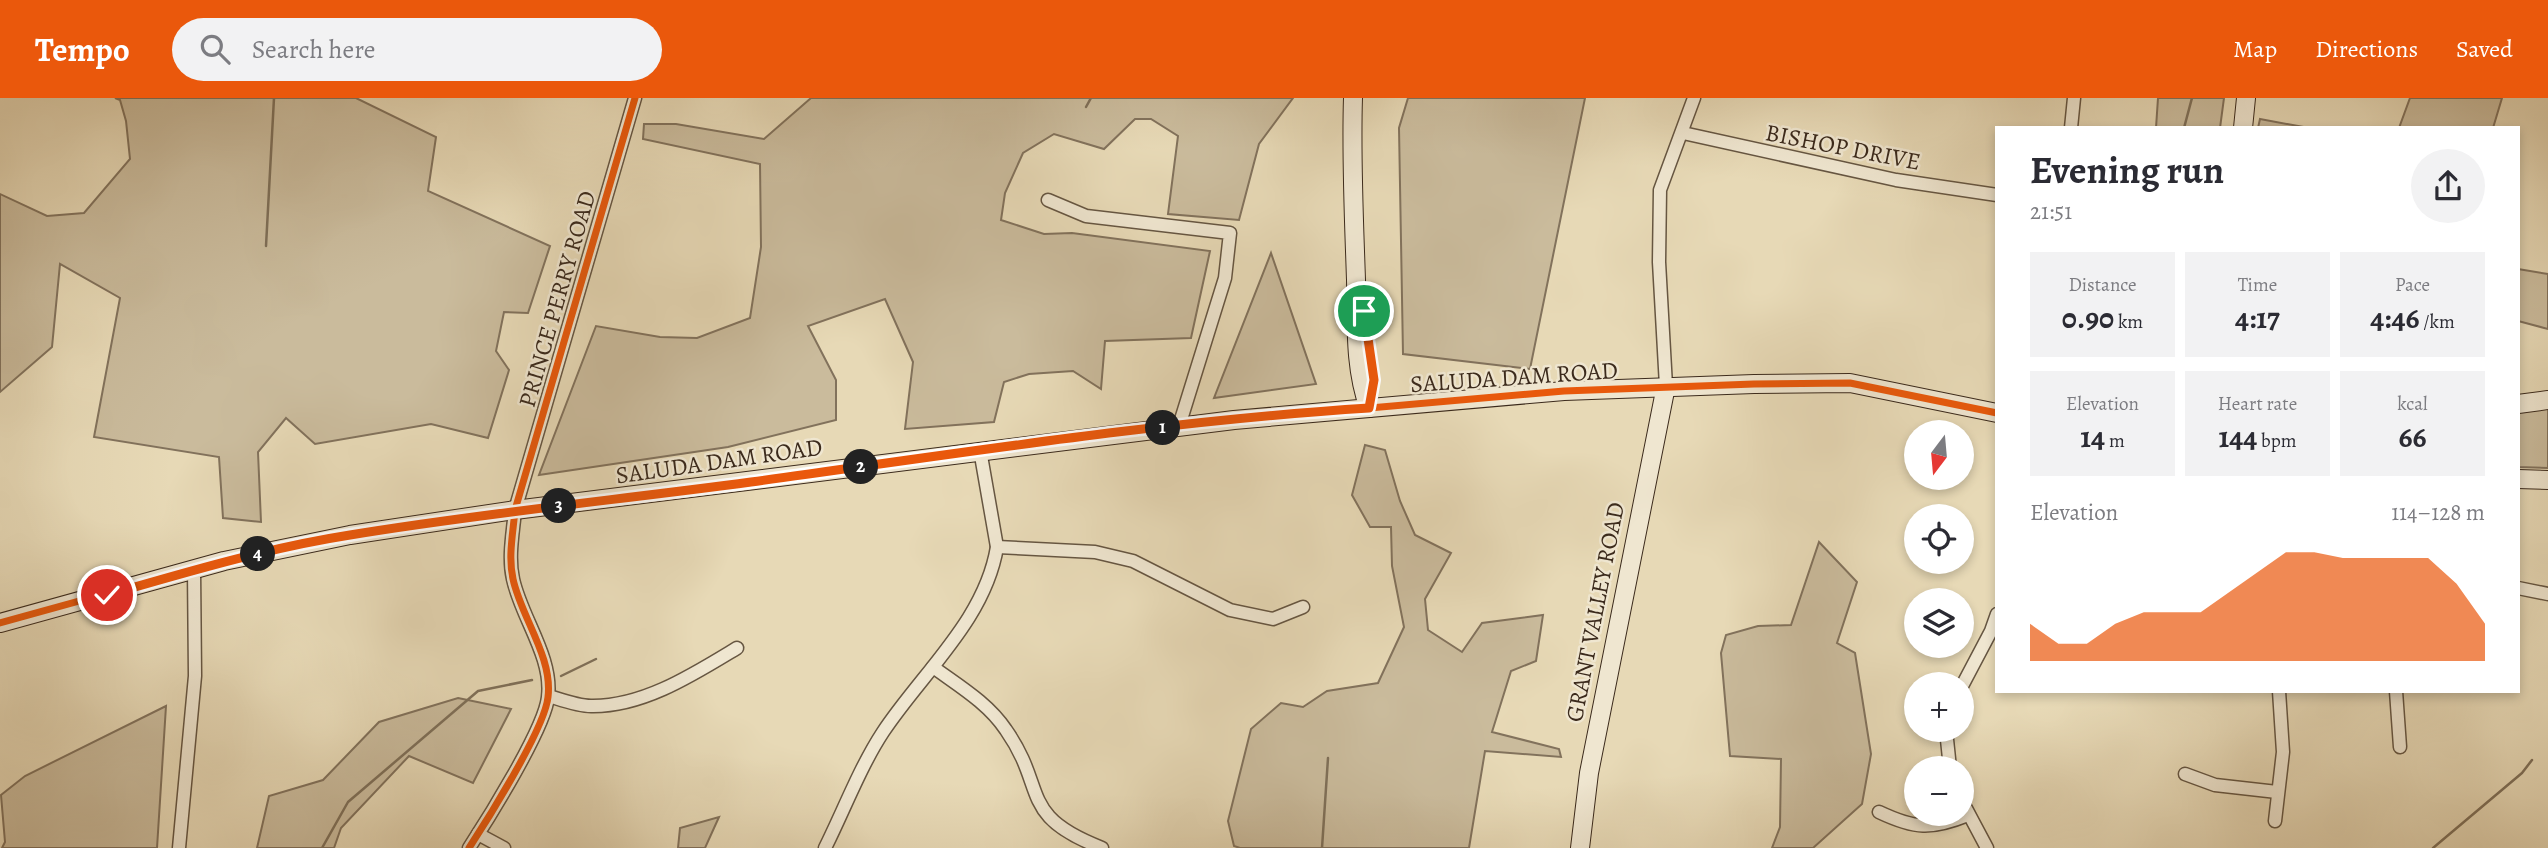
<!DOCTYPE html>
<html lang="en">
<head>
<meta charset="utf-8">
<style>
	:root { --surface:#fff; --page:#f2f2f3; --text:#2b2b33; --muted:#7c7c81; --accent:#ea580c }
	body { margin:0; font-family:Alegreya,serif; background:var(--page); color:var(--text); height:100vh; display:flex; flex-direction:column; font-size:26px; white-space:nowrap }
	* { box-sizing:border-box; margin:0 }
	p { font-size:23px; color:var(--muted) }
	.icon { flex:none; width:38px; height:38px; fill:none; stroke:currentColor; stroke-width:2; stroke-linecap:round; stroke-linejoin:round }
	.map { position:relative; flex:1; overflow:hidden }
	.side { position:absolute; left:1995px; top:28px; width:525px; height:567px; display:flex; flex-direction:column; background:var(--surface); border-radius:0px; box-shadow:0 4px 10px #0003 }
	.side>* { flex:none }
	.needle { width:46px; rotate:196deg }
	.controls { position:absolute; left:1904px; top:322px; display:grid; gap:14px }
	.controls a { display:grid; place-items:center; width:70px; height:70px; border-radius:50%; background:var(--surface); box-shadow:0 4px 10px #0003; font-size:35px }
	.pin { position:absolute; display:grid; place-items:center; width:60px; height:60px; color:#fff; margin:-30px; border:4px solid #fff; border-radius:50%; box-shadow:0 2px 7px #0007 }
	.km { position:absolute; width:35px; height:35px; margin:-18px; border-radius:50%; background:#222; color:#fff; font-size:19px; line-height:35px; text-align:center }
	.round { display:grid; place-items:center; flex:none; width:74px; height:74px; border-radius:37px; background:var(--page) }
	.summary { display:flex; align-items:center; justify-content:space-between; height:119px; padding:0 35px }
	h1 { font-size:38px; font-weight:700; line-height:52px }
	.metrics { display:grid; grid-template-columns:repeat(3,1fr); gap:10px; height:119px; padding:7px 35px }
	.metrics div { display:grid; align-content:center; border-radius:0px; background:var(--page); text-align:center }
	.metrics b { font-size:30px; font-weight:700 }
	.metrics small { font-size:19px; font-weight:400 }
	.metrics p { font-size:19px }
	.chart { height:196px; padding:14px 35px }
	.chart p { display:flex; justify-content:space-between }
	.chart svg { width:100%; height:126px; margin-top:7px; fill:var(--accent); opacity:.7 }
	header { display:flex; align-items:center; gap:42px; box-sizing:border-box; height:98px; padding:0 35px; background:var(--accent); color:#fff }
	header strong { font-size:33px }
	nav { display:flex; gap:38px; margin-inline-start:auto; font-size:24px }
	.search { width:490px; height:63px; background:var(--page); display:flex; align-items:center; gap:18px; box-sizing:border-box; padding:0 24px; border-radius:38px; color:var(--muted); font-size:26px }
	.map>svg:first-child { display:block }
	.green { fill:#cabb9c; stroke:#82725c; stroke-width:2 }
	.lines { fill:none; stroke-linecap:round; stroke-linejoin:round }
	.stream { stroke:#7f7059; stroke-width:2.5 }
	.street-casing { stroke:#665642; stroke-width:15 }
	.secondary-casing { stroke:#3b2a1c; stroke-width:20 }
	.street { stroke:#efe6d0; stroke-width:12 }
	.secondary { stroke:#efe6d0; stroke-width:18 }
	.cycleway-casing { stroke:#efe6d0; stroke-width:11 }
	.cycleway { stroke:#e8590c; stroke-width:7 }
	.route-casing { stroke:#fff; stroke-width:14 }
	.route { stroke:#ea580c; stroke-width:9 }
	.labels { text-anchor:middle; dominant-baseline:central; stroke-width:5; stroke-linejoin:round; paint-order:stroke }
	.street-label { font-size:24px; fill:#3b2a1c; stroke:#efe6d0 }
</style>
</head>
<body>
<header>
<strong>Tempo</strong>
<div class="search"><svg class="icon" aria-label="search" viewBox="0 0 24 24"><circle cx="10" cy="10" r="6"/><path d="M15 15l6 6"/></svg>Search here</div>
<nav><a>Map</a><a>Directions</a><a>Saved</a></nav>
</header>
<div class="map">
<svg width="2548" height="750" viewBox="0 0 2548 750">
	<rect width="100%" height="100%" fill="#e7d9b6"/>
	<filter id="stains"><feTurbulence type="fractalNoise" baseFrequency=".00286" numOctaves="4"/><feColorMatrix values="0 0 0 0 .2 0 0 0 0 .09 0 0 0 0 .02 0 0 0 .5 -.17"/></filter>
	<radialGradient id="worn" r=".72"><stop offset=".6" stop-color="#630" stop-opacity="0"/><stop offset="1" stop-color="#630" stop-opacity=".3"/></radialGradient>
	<!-- green -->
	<g class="green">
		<polygon points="115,0 356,0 436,39 428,93 550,148 528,215 504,214 496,253 509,272 488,340 431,326 315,346 286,320 258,354 261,424 223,420 219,359 94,339 120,200 60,166 52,249 0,294 0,96 47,118 84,115 130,61 126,23 120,2"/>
		<polygon points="811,0 1293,0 1259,46 1239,122 1168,116 1178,38 1151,21 1135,21 1104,51 1054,36 1023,55 1005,95 1001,122 1044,136 1072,135 1210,153 1191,240 1105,243 1101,291 1073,273 1029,276 1004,284 994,324 905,331 913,264 885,201 808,228 836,282 836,322 728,349 539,377 596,228 660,239 697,240 750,220 761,149 760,66 643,41 644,26 676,26 764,41"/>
		<polygon points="1408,0 1585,0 1530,271 1403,256 1399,30"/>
		<polygon points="2158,0 2224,0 2220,30 2156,30"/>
		<polygon points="2410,0 2502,0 2493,30 2399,30"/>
		<polygon points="2260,21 2309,30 2258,30"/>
		<polygon points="1271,155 1316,286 1214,300"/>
		<polygon points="2518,171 2548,176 2548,231 2518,223"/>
		<polygon points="2548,310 2548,370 2518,369 2518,314"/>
		<polygon points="1365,347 1385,352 1400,403 1415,437 1451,455 1425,501 1428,532 1462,554 1482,525 1543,517 1536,563 1511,573 1492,634 1559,651 1561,659 1485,653 1469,750 1240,750 1234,748 1228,723 1251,631 1281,605 1303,609 1327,593 1378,585 1404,529 1392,468 1391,429 1370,429 1352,397"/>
		<polygon points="1819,444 1857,484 1837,545 1855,555 1871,656 1862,706 1813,750 1772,750 1780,729 1781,661 1730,658 1721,555 1726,537 1758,528 1791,527"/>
		<polygon points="458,600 511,611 473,685 409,658 341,730 334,750 257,750 269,698 323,682 379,624"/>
		<polygon points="166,608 157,750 2,750 5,744 1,697 25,678"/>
		<polygon points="719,719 705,750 678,750 680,730"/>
	</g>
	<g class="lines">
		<!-- stream -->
		<g class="stream">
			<polyline points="1086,9 1091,0"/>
			<polyline points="2184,30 2192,0"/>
			<polyline points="266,148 274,0"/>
			<polyline points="561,578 596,561"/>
			<polyline points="322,750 348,704 478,593 532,582"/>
			<polyline points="1322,750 1328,660"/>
			<polyline points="2433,750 2522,675 2532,662"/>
		</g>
		<!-- street casing -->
		<g class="street-casing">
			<g id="street">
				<polyline points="2071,30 2074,0"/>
				<polyline points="1683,35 1896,82 1997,97"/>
				<polyline points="1048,102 1086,118 1230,135 1225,180 1179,328"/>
				<polyline points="1666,288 1659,164 1660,92 1694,0"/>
				<polyline points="997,449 1095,454 1133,463 1230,512 1273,521 1303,509"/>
				<polyline points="2518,490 2548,496"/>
				<path d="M933 569C959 588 988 605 1006 632 1048 692 1017 717 1102 750"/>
				<polyline points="1962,588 1991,533 1997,516"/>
				<polyline points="2396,593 2400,649"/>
				<path d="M549 598C562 602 578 608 591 608 643 609 694 576 737 550"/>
				<polyline points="1946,632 1950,670"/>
				<polyline points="2185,676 2215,687 2277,694"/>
				<polyline points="1962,703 1987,750"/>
				<path d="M1879 714C1915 731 1931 732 1968 717"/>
				<polyline points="2275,723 2283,654 2279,593"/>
				<polyline points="478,736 504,750"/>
				<polyline points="179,750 195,578 194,472"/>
				<path d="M469 750C488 721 545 630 548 599 553 559 521 519 513 481 508 459 513 435 515 412L635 0"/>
				<path d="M825 750C844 712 860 669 883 634 922 575 985 522 997 449L980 352"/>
			</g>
		</g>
		<!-- secondary casing -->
		<g class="secondary-casing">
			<g id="secondary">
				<path d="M1353 0C1351 61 1354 121 1356 182 1357 225 1354 269 1369 310"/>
				<polyline points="2243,30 2246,0"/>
				<polyline points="2518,306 2548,302"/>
				<polyline points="2518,381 2548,382"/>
				<polyline points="0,525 224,463 350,437 515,412 1234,322 1564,293 1754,286 1850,285 1997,315"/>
				<polyline points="1580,750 1589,675 1666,288"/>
			</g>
		</g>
		<!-- street -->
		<use href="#street" class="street"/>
		<!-- secondary -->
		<use href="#secondary" class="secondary"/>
		<!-- cycleway casing -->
		<g class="cycleway-casing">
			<g id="cycleway">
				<polyline points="0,525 224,463 350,437 515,412 1234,322 1564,293 1754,286 1850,285 1997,315"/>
				<path d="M469 750C488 721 545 630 548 599 553 559 521 519 513 481 508 459 513 435 515 412L635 0"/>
			</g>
		</g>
		<!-- cycleway -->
		<use href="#cycleway" class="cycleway"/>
	</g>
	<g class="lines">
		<!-- route casing -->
		<g class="route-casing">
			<path id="route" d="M107 497C187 474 267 450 350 437 483 415 617 402 751 384 956 356 1162 323 1369 310L1374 282 1364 213"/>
		</g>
		<!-- route -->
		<use href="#route" class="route"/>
	</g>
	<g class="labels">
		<!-- street labels -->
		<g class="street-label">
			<text transform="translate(1843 49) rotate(11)">BISHOP DRIVE</text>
			<text transform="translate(557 201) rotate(-74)">PRINCE PERRY ROAD</text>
			<text transform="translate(1514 279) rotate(-4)">SALUDA DAM ROAD</text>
			<text transform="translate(719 363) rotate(-8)">SALUDA DAM ROAD</text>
			<text transform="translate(1595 514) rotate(-79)">GRANT VALLEY ROAD</text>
		</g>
	</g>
	<rect width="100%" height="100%" filter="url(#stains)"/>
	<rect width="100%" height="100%" fill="url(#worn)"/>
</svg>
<div class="controls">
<a><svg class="needle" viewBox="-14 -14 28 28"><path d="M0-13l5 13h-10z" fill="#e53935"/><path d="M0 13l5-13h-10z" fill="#7c7c81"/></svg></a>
<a><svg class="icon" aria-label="locate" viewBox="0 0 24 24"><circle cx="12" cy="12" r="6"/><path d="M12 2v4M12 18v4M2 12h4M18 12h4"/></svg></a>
<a><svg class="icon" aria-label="layers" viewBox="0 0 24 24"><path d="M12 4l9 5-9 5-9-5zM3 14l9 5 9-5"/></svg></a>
<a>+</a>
<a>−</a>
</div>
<div class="pin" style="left:1364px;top:213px;background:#1e9e55"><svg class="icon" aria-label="arrive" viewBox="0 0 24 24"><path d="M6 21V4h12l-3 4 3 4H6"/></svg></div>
<div class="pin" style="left:107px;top:497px;background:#d93025"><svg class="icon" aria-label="check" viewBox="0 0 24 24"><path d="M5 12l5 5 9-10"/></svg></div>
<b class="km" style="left:1163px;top:330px">1</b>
<b class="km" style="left:861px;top:369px">2</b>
<b class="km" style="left:559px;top:408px">3</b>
<b class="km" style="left:258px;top:456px">4</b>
<section class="side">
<div class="summary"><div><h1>Evening run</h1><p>21:51</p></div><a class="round"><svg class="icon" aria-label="share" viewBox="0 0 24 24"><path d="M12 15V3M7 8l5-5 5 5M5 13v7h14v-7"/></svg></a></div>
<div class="metrics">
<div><p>Distance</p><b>0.90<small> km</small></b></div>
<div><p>Time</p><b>4:17</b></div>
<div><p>Pace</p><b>4:46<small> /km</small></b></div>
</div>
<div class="metrics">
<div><p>Elevation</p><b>14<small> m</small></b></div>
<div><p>Heart rate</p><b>144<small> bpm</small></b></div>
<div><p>kcal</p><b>66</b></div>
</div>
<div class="chart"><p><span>Elevation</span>114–128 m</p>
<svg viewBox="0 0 160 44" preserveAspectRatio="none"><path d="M0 44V31L10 38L20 38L30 31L40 27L50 27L60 27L70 20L80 13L90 6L100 6L110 8L120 8L130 8L140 8L150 17L160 31V44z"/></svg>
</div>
</section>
</div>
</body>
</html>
